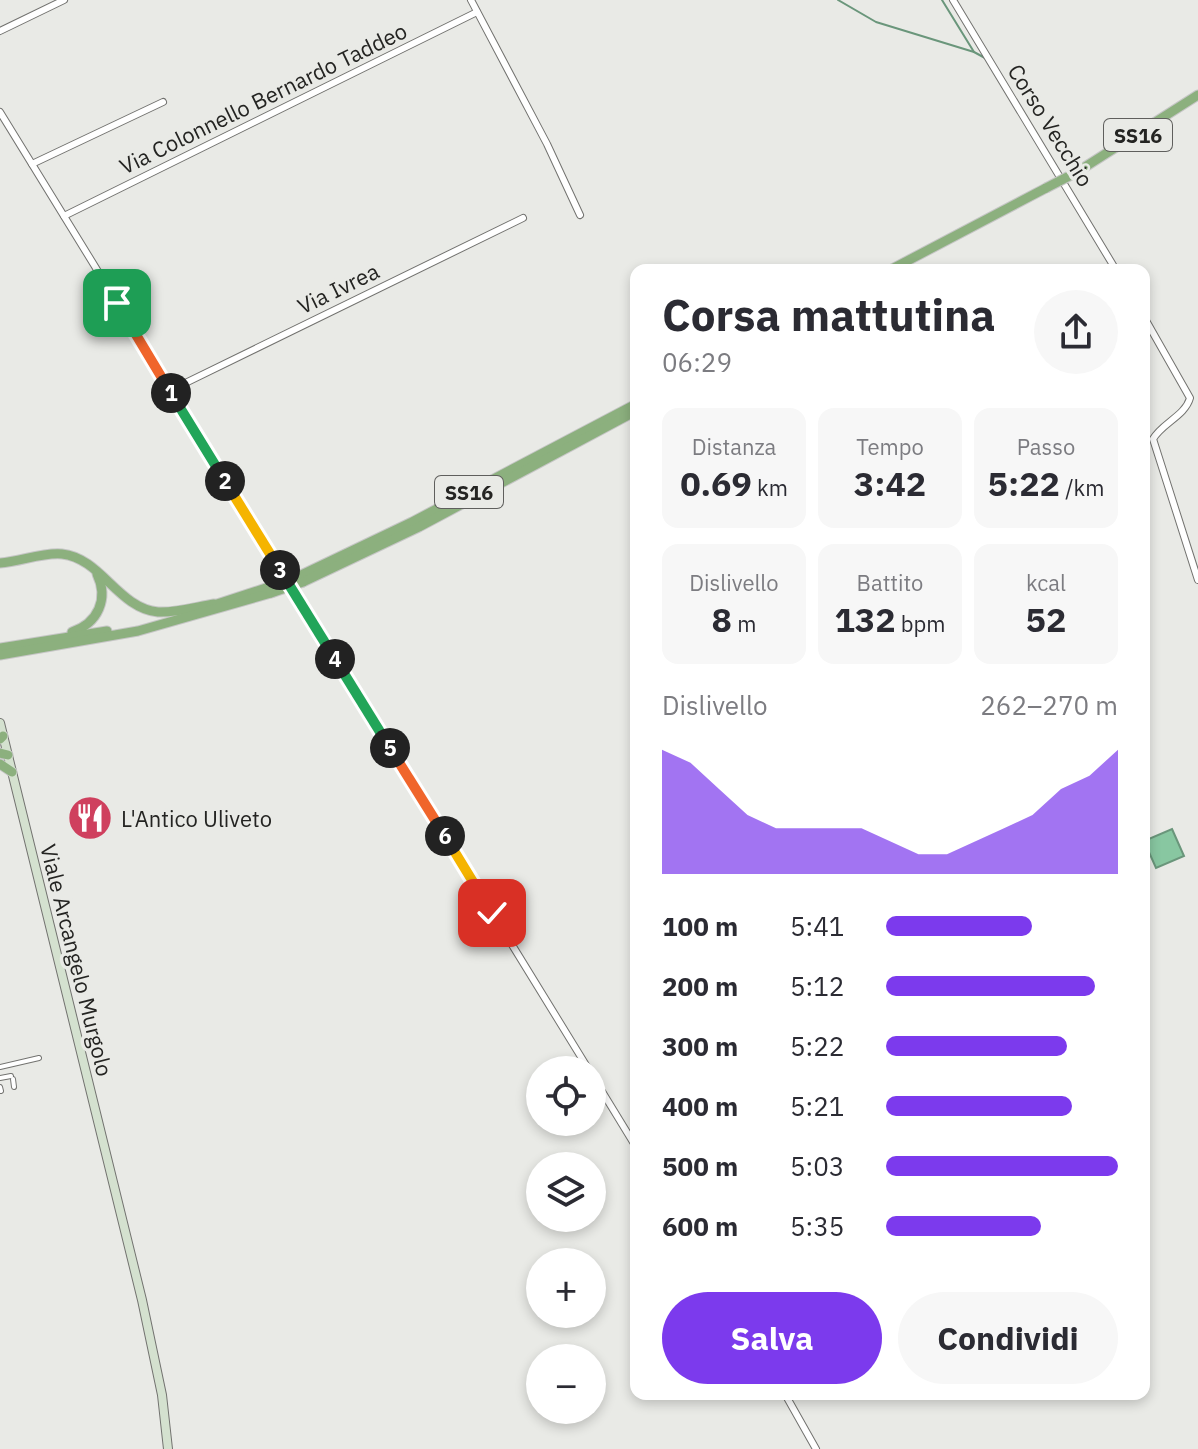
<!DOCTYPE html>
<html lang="it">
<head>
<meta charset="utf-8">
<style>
	:root { --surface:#fff; --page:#f7f7f7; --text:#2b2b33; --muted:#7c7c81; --accent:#7c3aed }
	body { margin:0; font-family:"IBM Plex Sans",sans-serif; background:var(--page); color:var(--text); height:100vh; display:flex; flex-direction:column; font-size:30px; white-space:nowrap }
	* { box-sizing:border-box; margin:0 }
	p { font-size:26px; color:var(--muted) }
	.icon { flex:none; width:44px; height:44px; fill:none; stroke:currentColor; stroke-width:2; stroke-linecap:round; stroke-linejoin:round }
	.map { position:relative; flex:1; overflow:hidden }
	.side { position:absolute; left:630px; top:264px; width:520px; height:1136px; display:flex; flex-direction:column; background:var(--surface); border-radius:16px; box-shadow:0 4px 12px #0003 }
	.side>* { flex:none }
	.buttons { position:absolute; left:526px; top:1056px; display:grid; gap:16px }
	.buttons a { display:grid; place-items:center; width:80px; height:80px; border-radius:50%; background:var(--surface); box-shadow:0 4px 12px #0003; font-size:40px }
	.pin { position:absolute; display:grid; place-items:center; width:68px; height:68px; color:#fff; margin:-34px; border-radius:16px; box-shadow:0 4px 12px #0006 }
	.km { position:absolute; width:40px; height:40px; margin:-20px; border-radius:50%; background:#222; color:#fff; font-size:22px; line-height:40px; text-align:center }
	.round { display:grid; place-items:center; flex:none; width:84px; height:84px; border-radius:42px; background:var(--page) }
	.headline { display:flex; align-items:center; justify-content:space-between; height:136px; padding:0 32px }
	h1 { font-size:44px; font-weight:800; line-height:60px }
	.metrics { display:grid; grid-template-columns:repeat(3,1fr); gap:12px; height:136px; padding:8px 32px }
	.metrics div { display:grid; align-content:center; border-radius:16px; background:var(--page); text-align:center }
	.metrics b { font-size:34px; font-weight:800 }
	.metrics small { font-size:22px; font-weight:400 }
	.metrics p { font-size:22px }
	.chart { height:224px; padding:16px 32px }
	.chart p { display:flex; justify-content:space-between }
	.chart svg { width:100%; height:144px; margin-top:8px; fill:var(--accent); opacity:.7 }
	.button { display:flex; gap:16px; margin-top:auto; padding:16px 32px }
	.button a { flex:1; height:92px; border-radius:48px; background:var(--accent); color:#fff; font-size:32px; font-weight:800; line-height:92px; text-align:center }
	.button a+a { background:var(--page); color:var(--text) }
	ul { padding:0 32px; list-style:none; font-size:26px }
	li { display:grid; grid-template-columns:128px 96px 1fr; align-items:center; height:60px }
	li i { height:20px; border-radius:10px; background:var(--accent) }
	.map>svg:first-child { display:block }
	.water { fill:#88c7a1; stroke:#6a967b; stroke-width:2 }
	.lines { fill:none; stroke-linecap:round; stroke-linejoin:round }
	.stream { stroke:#6a967b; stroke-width:2 }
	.pedestrian-casing { stroke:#72726f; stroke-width:6 }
	.minor-casing { stroke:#72726f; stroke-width:8 }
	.secondary-casing { stroke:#72726f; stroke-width:10 }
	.trunk-casing { stroke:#c6c6c6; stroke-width:11 }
	.pedestrian { stroke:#fff; stroke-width:4 }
	.minor { stroke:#fff; stroke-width:6 }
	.secondary { stroke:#d4e1cf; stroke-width:8 }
	.trunk { stroke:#8cb07e; stroke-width:9 }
	.trunk-bridge-casing { stroke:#c6c6c6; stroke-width:11; stroke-linecap:butt }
	.trunk-bridge { stroke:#8cb07e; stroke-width:9 }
	.split-1-casing { stroke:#fff; stroke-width:16 }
	.split-2-casing { stroke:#fff; stroke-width:16 }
	.split-3-casing { stroke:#fff; stroke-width:16 }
	.split-4-casing { stroke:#fff; stroke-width:16 }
	.split-5-casing { stroke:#fff; stroke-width:16 }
	.split-6-casing { stroke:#fff; stroke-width:16 }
	.split-7-casing { stroke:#fff; stroke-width:16 }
	.split-1 { stroke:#f0652b; stroke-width:10 }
	.split-2 { stroke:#22a559; stroke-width:10 }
	.split-3 { stroke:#f5b400; stroke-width:10 }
	.split-4 { stroke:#22a559; stroke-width:10 }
	.split-5 { stroke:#22a559; stroke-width:10 }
	.split-6 { stroke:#f0652b; stroke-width:10 }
	.split-7 { stroke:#f5b400; stroke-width:10 }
	.labels { text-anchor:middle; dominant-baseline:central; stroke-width:7; stroke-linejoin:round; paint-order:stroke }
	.shield { fill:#e9eae6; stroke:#5f5f5d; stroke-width:2 }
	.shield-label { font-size:20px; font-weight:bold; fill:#242422 }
	.street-label { font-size:22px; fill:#242422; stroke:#e9eae6 }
	.poi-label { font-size:22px; fill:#242422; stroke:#e9eae6; text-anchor:start }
</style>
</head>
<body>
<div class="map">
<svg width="1198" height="1449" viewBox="0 0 1198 1449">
	<rect width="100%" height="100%" fill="#e9eae6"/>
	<!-- water -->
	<polygon class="water" points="1172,829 1184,856 1156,868 1144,841"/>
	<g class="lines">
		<!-- stream -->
		<g class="stream">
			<polyline points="838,0 876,22 974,52"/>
			<polyline points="942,0 974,52 985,58"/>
		</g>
		<!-- pedestrian casing -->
		<g class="pedestrian-casing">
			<g id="pedestrian">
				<polyline points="0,1067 39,1058"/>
				<polyline points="0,1078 11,1076"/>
				<polyline points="13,1079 14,1087"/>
				<polyline points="0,1087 1,1091"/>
			</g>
		</g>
		<!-- minor casing -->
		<g class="minor-casing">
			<g id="minor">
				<polyline points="471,0 547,144 580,215"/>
				<polyline points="953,0 1116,270"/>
				<polyline points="0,31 64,0"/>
				<polyline points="0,112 589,1070"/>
				<polyline points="32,164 163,102"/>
				<polyline points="64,216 477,12"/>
				<path d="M1144 317 1190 398C1185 416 1162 423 1153 439L1198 580"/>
				<polyline points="169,391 523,218"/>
				<polyline points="592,1075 636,1147"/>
				<polyline points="785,1394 816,1449"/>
			</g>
		</g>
		<!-- secondary casing -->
		<g class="secondary-casing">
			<polyline id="secondary" points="0,723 142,1300 162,1395 168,1449"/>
		</g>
		<!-- trunk casing -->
		<g class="trunk-casing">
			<g id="trunk">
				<polyline points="1077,172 1198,95"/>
				<polyline points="890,270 1046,188"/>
				<path d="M0 563C20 562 42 552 62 554 101 558 118 608 158 612 176 613 196 607 214 604"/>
				<polyline points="299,576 412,522 636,404"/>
				<polyline points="303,582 419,527 636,411"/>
				<polyline points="211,606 266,588"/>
				<path d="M72 632C98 623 109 599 97 574"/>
				<polyline points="0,648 107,631"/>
				<polyline points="0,655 138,631 271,593"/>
				<polyline points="0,739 3,736"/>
				<polyline points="0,753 8,755"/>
				<polyline points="0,764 12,772"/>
			</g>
		</g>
		<!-- pedestrian -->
		<use href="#pedestrian" class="pedestrian"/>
		<!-- minor -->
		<use href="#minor" class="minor"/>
		<!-- secondary -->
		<use href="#secondary" class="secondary"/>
		<!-- trunk -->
		<use href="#trunk" class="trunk"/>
		<!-- trunk-bridge casing -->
		<g class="trunk-bridge-casing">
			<g id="trunk-bridge">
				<polyline points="1046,188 1077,172"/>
				<polyline points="266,588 299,576"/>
				<polyline points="271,593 303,582"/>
			</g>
		</g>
		<!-- trunk-bridge -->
		<use href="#trunk-bridge" class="trunk-bridge"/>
	</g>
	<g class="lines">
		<!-- split-1 casing -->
		<g class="split-1-casing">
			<polyline id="split-1" points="117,303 171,393"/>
		</g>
		<!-- split-2 casing -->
		<g class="split-2-casing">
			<polyline id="split-2" points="171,393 225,481"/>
		</g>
		<!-- split-3 casing -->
		<g class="split-3-casing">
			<polyline id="split-3" points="225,481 280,570"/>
		</g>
		<!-- split-4 casing -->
		<g class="split-4-casing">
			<polyline id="split-4" points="280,570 335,659"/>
		</g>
		<!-- split-5 casing -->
		<g class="split-5-casing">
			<polyline id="split-5" points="335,659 390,748"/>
		</g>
		<!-- split-6 casing -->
		<g class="split-6-casing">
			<polyline id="split-6" points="390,748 445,836"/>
		</g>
		<!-- split-7 casing -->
		<g class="split-7-casing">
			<polyline id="split-7" points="445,836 492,913"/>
		</g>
		<!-- split-1 -->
		<use href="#split-1" class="split-1"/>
		<!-- split-2 -->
		<use href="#split-2" class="split-2"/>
		<!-- split-3 -->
		<use href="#split-3" class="split-3"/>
		<!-- split-4 -->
		<use href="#split-4" class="split-4"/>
		<!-- split-5 -->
		<use href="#split-5" class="split-5"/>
		<!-- split-6 -->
		<use href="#split-6" class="split-6"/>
		<!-- split-7 -->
		<use href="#split-7" class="split-7"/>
	</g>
	<!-- icons -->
	<defs>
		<g id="restaurant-disc" transform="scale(2.3)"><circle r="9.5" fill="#cf405e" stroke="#e9eae6"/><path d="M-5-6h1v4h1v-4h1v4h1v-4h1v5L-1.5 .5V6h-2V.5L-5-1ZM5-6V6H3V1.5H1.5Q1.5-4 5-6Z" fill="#fff"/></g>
	</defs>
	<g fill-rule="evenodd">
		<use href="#restaurant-disc" x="90" y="818"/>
	</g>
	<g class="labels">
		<!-- shield labels -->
		<g class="shield">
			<rect x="1104" y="119" width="68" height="32" rx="6"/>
			<rect x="435" y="476" width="68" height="32" rx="6"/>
		</g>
		<g class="shield-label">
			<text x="1138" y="135">SS16</text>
			<text x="469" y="492">SS16</text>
		</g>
		<!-- street labels -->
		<g class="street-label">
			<text transform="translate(263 98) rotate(-26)">Via Colonnello Bernardo Taddeo</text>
			<text transform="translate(1051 125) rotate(58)">Corso Vecchio</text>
			<text transform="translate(338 288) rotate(-26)">Via Ivrea</text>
			<text transform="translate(77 960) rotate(76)">Viale Arcangelo Murgolo</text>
		</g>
		<!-- poi labels -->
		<g class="poi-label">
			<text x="121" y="818">L'Antico Uliveto</text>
		</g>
	</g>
</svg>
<div class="buttons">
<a><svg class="icon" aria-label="locate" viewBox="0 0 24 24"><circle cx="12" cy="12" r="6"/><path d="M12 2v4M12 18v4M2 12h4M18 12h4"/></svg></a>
<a><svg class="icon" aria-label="layers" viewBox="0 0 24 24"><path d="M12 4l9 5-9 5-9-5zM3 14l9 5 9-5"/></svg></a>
<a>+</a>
<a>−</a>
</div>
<div class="pin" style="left:117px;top:303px;background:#1e9e55"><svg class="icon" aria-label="arrive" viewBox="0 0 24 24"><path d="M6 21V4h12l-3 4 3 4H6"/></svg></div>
<div class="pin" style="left:492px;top:913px;background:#d93025"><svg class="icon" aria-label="check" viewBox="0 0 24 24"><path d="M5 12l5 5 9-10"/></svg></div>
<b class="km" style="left:171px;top:393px">1</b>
<b class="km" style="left:225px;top:481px">2</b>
<b class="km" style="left:280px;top:570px">3</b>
<b class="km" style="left:335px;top:659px">4</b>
<b class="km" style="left:390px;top:748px">5</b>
<b class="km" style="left:445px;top:836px">6</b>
<section class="side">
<div class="headline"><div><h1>Corsa mattutina</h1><p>06:29</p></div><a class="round"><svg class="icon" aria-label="share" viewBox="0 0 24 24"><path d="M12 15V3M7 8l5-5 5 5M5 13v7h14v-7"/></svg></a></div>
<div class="metrics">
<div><p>Distanza</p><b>0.69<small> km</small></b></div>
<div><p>Tempo</p><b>3:42</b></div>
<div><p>Passo</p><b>5:22<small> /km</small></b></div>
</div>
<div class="metrics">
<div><p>Dislivello</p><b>8<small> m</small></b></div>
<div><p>Battito</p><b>132<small> bpm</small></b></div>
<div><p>kcal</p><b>52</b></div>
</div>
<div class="chart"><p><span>Dislivello</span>262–270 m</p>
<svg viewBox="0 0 160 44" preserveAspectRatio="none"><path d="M0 44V6L10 10L20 18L30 26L40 30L50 30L60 30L70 30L80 34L90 38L100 38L110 34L120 30L130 26L140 18L150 14L160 6V44z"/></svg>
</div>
<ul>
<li><b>100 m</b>5:41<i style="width:63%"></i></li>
<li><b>200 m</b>5:12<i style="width:90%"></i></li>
<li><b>300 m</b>5:22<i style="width:78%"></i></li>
<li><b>400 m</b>5:21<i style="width:80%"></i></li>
<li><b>500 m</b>5:03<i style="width:100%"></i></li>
<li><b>600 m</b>5:35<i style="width:67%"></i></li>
</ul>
<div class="button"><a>Salva</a><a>Condividi</a></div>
</section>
</div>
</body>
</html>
